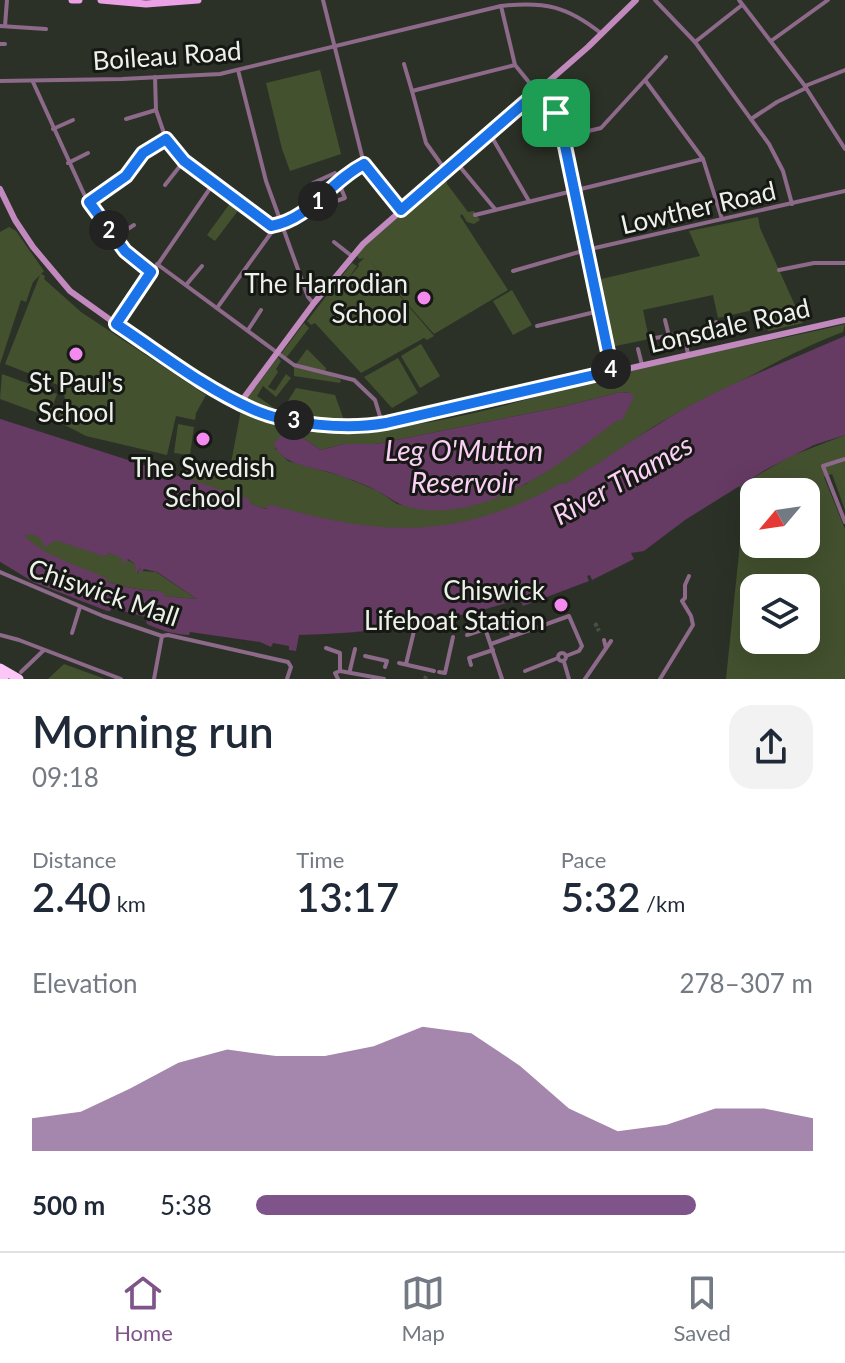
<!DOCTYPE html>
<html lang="en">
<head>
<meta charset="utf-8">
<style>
	:root { --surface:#fff; --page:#f2f2f3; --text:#1f2937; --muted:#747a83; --line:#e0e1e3; --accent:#7f548a }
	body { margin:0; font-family:Lato,sans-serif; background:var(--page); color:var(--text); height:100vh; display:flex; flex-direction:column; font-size:30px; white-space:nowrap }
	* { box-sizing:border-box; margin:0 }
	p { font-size:26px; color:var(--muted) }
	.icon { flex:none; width:44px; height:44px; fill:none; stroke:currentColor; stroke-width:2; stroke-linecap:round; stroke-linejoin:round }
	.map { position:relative; height:679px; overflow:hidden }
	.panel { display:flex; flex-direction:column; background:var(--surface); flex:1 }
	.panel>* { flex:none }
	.needle { width:52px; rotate:241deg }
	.fabs { position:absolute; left:740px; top:478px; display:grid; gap:16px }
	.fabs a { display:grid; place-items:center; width:80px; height:80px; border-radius:16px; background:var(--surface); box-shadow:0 8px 32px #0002; font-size:40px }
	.pin { position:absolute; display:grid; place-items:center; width:68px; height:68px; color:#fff; margin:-34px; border-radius:16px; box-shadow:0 4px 12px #0006 }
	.km { position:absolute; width:40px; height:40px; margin:-20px; border-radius:50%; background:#222; color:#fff; font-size:22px; line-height:40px; text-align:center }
	.round { display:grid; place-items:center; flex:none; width:84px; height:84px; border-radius:24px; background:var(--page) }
	.overview { display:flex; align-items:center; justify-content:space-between; height:136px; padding:0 32px }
	h1 { font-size:44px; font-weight:600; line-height:60px }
	.stats { display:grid; grid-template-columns:repeat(3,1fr); gap:12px; height:136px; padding:8px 32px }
	.stats div { display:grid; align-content:center }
	.stats b { font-size:40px; font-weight:600 }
	.stats small { font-size:22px; font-weight:400 }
	.stats p { font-size:22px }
	.chart { height:224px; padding:16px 32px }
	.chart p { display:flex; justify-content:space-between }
	.chart svg { width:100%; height:144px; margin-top:8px; fill:var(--accent); opacity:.7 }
	ul { padding:0 32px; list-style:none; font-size:26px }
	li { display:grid; grid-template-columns:128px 96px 1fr; align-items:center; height:60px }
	li i { height:20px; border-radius:10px; background:var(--accent) }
	.tab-bar { display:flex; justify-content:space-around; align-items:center; height:112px; border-top:2px solid var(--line); background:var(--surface); font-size:22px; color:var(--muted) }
	.tab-bar a { display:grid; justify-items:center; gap:4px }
	.tab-bar .selected { color:var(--accent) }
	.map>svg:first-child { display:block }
	.green { fill:#43512f; fill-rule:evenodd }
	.water { fill:#653a63; fill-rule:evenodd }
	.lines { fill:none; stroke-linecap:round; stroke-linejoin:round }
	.river { stroke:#653a63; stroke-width:8 }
	.street-tunnel { stroke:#494e44; stroke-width:4; stroke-dasharray:4 2; stroke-linecap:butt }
	.street { stroke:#8d698a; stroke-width:4 }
	.secondary { stroke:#c189be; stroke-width:6 }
	.primary { stroke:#eaa1e6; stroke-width:7 }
	.highway { stroke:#fcc6f8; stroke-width:9 }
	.route-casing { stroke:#fff; stroke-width:16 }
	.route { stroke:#1a73e8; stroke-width:10 }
	.poi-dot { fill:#f489f0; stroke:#161813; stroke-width:3 }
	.labels { text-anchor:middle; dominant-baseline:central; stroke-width:6; stroke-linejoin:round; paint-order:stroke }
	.street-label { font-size:26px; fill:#eef1eb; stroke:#161813 }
	.poi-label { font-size:26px; fill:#eef1eb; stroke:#161813; text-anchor:end }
	.water-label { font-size:28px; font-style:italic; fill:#fbd0f7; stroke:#161813 }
</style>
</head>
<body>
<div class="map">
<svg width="845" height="679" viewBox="0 0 845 679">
	<rect width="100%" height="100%" fill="#2c3127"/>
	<!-- green -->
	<g class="green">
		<polygon points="320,70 341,154 290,171 282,149 266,83"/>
		<polygon points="446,176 447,184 468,212 474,211 480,220 474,224 467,222 462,214 460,216 508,290 434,334 367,258 434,336 427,340 424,338 361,373 315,323 311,325 307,321 352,263 357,266 348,279 359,266 358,264 364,258 359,259 357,256 363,247"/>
		<polygon points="231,202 240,208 215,241 207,235"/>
		<polygon points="758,217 760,228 803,323 768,331 762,308 718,318 713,295 643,310 649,339 611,347 597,280 700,256 689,231"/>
		<polygon points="9,227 16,231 44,271 41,274 45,276 44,279 81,312 206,395 196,413 195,420 176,416 167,455 86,436 57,421 65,400 63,387 5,364 40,275 33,282 26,302 21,300 0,364 0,232"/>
		<polygon points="512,290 532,325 513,335 493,301"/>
		<polygon points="304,323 309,328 286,358 281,354"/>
		<path d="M845 324 843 332C807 345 773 364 739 382 710 397 680 410 653 427 622 447 593 470 561 488 471 540 384 541 285 513 251 504 204 498 178 473L189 467 231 463 241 410C367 461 512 400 637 369 706 352 776 341 845 324ZM621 392 630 393V404L623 415 526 484 483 502 437 510 421 509 397 504 378 491 342 476 288 461 275 448 303 438 321 450 344 444H376L566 406Z"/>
		<polygon points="421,344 440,376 420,388 401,356"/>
		<polygon points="307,349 326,368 325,374 341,380 340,383 294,376 294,367"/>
		<polygon points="278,357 281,361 276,369 278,372 268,387 275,391 286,374 291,378 276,397 263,386 257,396 274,408 270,412 246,400"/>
		<polygon points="398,358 418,393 392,408 364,377"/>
		<polygon points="2,374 57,394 49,417 0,399"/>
		<polygon points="296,388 335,395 345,423 280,414"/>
		<polygon points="178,424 194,427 190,455 174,453"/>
		<path d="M845 435V510L832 474 824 477 845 529V679H726L745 495 739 486 791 456ZM754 492H806V544H754ZM754 588H806V640H754Z"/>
		<path d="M27 529 47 538 58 537 86 548 118 555 135 564 137 574 140 567 141 571 156 572 197 599 163 596 157 591C103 588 64 564 19 537L18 531Z"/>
		<polygon points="64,664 105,679 48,679"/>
	</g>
	<!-- water -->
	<g class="water">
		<path d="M845 336V435L814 445 765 470 685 520 644 551 631 553 634 559 592 580 590 575 587 576 589 581 523 606 520 599C447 622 375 634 299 635L296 651 289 650V646L273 643 271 647 260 642 190 632 189 635C172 634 160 630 147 624L145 617C104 606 31 585 0 557V423C59 443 119 462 179 481 276 512 389 556 491 520 552 499 600 460 654 427 713 389 781 364 845 336ZM27 529 46 537V542L52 537C61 538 117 554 123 559V565L128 559 135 564 136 575 140 567 141 573 144 569 157 572 197 599 164 596V593L157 591C104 588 62 564 19 537L18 531Z"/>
		<path d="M621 392 630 393 634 397 622 420 616 421C561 464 482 526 408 507 397 504 390 498 381 493 367 485 350 479 335 474 315 467 280 466 274 443L284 433 303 438 321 450 344 444H376L566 406Z"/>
	</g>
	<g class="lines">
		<!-- river -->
		<g class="river">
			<polyline points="0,423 246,502"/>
			<path d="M271 509C382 541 460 544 563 487L569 492"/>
			<polyline points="0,557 36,579 108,607"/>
			<path d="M104 586 103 581C78 570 31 556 17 532L33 530 46 537V542L52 537H58L104 552"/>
		</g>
		<!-- street-tunnel -->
		<g class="street-tunnel">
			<polyline points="595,623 599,631"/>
			<polyline points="425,679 426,676"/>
		</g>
		<!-- street -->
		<g class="street">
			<polyline points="323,0 364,164 401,210"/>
			<polyline points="655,0 695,42 769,144 783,171 792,204"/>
			<polyline points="739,0 805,86"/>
			<polyline points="501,6 515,65 537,92"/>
			<polyline points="0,26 46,29"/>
			<polyline points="5,26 7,0"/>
			<polyline points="771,41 828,0"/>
			<polyline points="695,42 742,5"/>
			<polyline points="0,44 5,44"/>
			<polyline points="404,64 412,91"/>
			<polyline points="238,70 266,181 308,297 313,303"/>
			<polyline points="155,77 156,110"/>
			<polyline points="645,80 703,159 722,219"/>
			<path d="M0 81 122 79 220 74 501 6C544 1 567 6 602 34"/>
			<polyline points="33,82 84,194 125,251 151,272"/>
			<polyline points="806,88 845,149"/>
			<path d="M126 119 156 110 166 139 184 161 271 226C311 219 329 182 364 164"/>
			<polyline points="751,119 777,102 806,88 805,86 845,70"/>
			<polyline points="53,129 73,120"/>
			<polyline points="490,134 529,201"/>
			<polyline points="563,137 601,128 666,57"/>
			<polyline points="456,162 495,209"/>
			<polyline points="68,163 88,153"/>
			<polyline points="446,171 426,143 412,91 515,65"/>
			<polygon points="335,173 345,198 321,206 313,183"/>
			<polyline points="165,185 184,161"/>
			<polyline points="89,202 126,176 143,153 166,139"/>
			<polyline points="475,215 703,159"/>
			<polyline points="115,237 134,225"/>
			<polyline points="334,242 353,257"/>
			<polyline points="157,264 294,365 354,380 375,400 382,423"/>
			<polyline points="779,270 814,263 845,263"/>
			<polyline points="513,271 586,250 845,191"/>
			<polyline points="186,285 202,266"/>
			<polyline points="217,308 271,233 273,226"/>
			<polyline points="665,320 669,336"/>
			<polyline points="117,324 213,184"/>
			<polyline points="537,326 599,311"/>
			<polyline points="717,328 745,323"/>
			<polyline points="248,330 261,310"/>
			<polyline points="655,338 684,333"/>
			<polyline points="638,349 642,365"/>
			<polyline points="688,354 684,333 717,328 716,322"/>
			<polyline points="845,459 823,466 845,522"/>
			<polyline points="0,572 103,616 162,636"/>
			<polyline points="505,611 512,635"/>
			<polyline points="481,616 502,679"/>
			<polyline points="72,633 80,607"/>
			<polyline points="0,635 19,640 121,679"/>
			<polyline points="467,635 485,629"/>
			<polyline points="162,636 168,635 288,662 291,667 287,679"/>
			<polyline points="604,640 606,648"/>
			<polyline points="491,644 569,616 582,646 579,651 566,656"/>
			<polyline points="326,648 340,653 340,671 335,673 338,679"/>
			<circle cx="562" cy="657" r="4"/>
			<polyline points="365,656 387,661 385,667"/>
			<polyline points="564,662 569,679"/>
			<polyline points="399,663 434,671"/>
			<polyline points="406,664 414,631"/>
			<polyline points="471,665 469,658 493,650"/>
			<polyline points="350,670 355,649"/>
			<polyline points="340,671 384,679"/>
			<polyline points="525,671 558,658"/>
			<polyline points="21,672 44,650"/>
			<polyline points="439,672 445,673 453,637"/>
			<polyline points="154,679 162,636"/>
			<polyline points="585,679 611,641"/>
			<polyline points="660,679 693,625 691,616 682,601 685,598 685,585 689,576"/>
		</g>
		<!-- secondary -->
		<g class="secondary">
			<polyline points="537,92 560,122 612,371"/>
			<path d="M0 189 15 220 33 247 70 291 116 324 230 398C276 423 334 431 386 423L845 320"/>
			<polyline points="240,403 314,303 363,244 588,47 636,0"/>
		</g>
		<!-- primary -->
		<g class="primary">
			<polyline points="72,0 79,0"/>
			<polyline points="101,0 146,4 198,0"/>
		</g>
		<!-- highway -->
		<g class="highway">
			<polyline points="0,668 19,679"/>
			<polyline points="0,677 4,679"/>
		</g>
	</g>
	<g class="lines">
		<!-- route casing -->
		<g class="route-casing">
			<path id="route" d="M537 92 560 122 612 371 386 423C348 430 287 425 252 409 204 388 160 353 116 324L151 272 125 251 89 202 126 176 143 153 166 139 184 161 271 226C311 219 329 182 364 164L401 210Z"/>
		</g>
		<!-- route -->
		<use href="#route" class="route"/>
	</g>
	<!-- markers -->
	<g class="poi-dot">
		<circle cx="424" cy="298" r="8"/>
		<circle cx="76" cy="354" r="8"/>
		<circle cx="203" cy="439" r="8"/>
		<circle cx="561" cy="605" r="8"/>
	</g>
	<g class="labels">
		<!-- street labels -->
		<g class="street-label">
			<text transform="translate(167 55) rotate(-4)">Boileau Road</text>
			<text transform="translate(698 207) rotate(-13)">Lowther Road</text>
			<text transform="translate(729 325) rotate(-13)">Lonsdale Road</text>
			<text transform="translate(104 592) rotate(19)">Chiswick Mall</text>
		</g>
		<!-- poi labels -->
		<g class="poi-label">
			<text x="408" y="283">The Harrodian<tspan x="408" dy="30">School</tspan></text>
			<text x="76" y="382" text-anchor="middle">St Paul's<tspan x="76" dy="30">School</tspan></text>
			<text x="203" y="467" text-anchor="middle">The Swedish<tspan x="203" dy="30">School</tspan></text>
			<text x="545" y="590">Chiswick<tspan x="545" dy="30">Lifeboat Station</tspan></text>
		</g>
		<!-- water labels -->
		<g class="water-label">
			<text x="464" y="450">Leg O'Mutton<tspan x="464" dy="32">Reservoir</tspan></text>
			<text transform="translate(622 479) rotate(-29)">River Thames</text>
		</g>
	</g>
</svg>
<div class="fabs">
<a><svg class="needle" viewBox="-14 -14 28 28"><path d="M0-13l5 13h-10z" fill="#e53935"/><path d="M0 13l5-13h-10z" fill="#747a83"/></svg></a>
<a><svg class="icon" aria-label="layers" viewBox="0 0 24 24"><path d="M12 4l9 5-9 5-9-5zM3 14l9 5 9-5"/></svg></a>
</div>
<div class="pin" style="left:556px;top:113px;background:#1e9e55"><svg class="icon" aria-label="arrive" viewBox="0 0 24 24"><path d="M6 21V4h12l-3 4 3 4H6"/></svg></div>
<b class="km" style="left:318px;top:201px">1</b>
<b class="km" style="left:109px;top:230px">2</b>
<b class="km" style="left:294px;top:420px">3</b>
<b class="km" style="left:611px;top:369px">4</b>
</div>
<section class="panel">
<div class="overview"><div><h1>Morning run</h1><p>09:18</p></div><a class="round"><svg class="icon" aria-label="share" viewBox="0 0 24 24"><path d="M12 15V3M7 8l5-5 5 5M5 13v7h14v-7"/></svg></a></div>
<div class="stats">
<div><p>Distance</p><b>2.40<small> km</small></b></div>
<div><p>Time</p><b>13:17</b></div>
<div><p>Pace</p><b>5:32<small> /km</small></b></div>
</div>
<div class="chart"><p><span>Elevation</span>278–307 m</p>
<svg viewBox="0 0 160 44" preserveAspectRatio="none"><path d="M0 44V34L10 32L20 25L30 17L40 13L50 15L60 15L70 12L80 6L90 8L100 18L110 31L120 38L130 36L140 31L150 31L160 34V44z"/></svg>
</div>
<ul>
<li><b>500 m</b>5:38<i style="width:79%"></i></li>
</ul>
</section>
<nav class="tab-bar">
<a class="selected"><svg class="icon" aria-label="home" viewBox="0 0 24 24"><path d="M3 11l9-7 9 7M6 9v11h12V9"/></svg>Home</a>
<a><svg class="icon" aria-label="map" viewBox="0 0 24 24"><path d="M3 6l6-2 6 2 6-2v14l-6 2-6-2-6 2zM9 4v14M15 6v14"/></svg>Map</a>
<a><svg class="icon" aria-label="saved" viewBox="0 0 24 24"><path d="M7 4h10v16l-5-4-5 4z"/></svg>Saved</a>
</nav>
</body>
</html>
